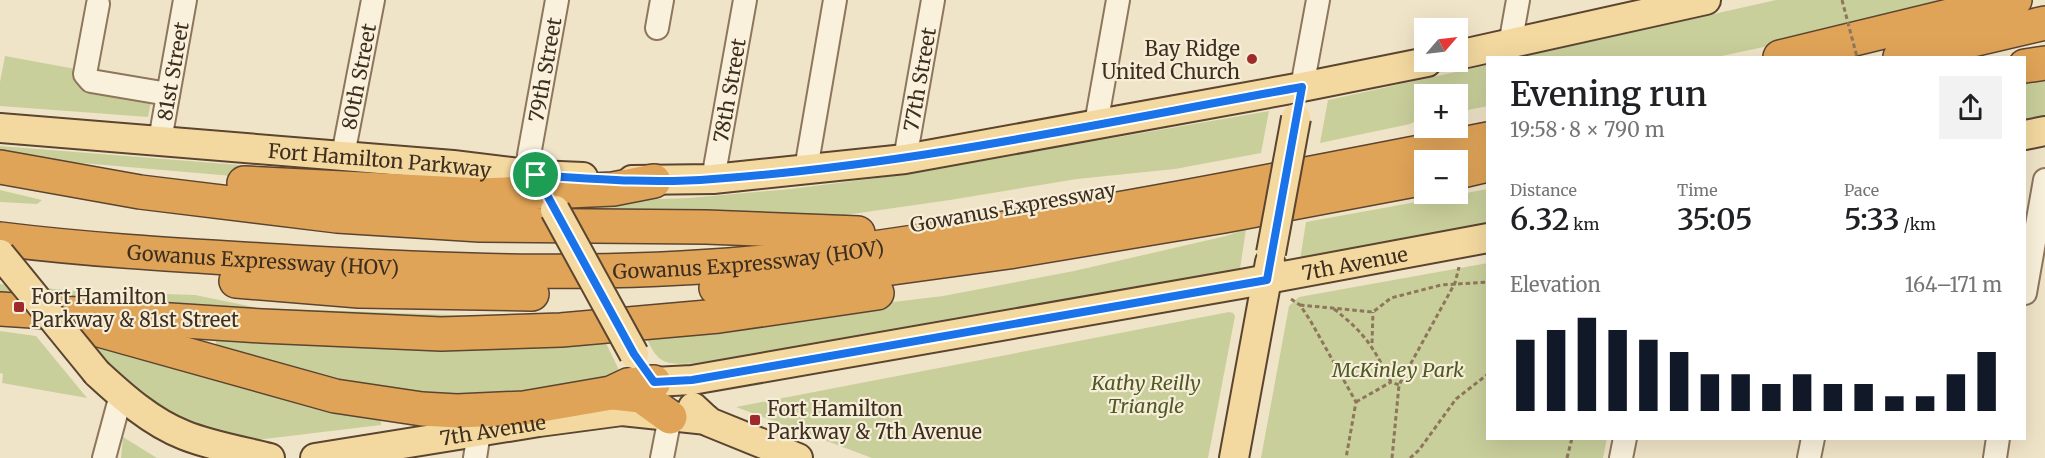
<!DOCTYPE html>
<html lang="en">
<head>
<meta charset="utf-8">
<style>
	:root { --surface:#fff; --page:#f2f2f2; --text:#202124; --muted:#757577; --accent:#111827 }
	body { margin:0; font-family:Merriweather,serif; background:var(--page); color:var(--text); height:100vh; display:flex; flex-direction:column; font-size:22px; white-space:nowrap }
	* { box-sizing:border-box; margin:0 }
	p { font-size:20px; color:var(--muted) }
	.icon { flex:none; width:33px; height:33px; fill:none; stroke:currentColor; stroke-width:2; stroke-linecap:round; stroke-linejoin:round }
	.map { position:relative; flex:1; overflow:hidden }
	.drawer { position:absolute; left:1486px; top:56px; width:540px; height:384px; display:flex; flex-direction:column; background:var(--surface); border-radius:0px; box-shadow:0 6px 24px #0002 }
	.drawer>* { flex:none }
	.needle { width:39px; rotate:62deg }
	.buttons { position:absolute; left:1414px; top:18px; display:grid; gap:12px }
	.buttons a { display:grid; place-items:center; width:54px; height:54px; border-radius:0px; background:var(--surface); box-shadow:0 6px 24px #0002; font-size:30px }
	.pin { position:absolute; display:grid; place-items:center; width:51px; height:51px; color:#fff; margin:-26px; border:3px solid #fff; border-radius:50%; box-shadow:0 2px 6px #0007 }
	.round { display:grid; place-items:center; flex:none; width:63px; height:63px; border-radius:0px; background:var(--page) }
	.overview { display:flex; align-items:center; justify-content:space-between; height:102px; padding:0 24px }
	h1 { font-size:33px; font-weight:600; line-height:45px }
	.metrics { display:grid; grid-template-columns:repeat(3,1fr); gap:9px; height:102px; padding:6px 24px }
	.metrics div { display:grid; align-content:center }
	.metrics b { font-size:30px; font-weight:600 }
	.metrics small { font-size:16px; font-weight:400 }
	.metrics p { font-size:16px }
	.chart { height:168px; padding:12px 24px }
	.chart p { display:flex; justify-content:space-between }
	.chart svg { width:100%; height:108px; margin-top:6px; stroke:var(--accent); stroke-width:6 }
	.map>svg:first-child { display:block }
	.green { fill:#c9cf9b }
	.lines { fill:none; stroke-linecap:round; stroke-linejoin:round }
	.minor-casing { stroke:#8d765c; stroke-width:26 }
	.major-casing { stroke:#5b4430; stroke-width:32 }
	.highway-casing { stroke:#5b4430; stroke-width:36 }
	.path { stroke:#8d765c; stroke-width:3; stroke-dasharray:4.5 3; stroke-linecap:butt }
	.minor { stroke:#faf1dc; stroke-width:22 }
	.major { stroke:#f3d9a0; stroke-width:28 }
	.highway { stroke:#e0a458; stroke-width:33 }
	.major-bridge-casing { stroke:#5b4430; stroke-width:32; stroke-linecap:butt }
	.path-bridge { stroke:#8d765c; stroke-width:3; stroke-dasharray:4.5 3; stroke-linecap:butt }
	.major-bridge { stroke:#f3d9a0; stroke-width:28 }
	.route-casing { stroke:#fff; stroke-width:12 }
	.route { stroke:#1a73e8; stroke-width:8 }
	.poi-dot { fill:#9e2a2b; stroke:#f7eed8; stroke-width:2 }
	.labels { text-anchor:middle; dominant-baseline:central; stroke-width:4.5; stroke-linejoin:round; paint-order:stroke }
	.poi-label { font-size:20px; fill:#3d2e20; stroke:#f7eed8; text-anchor:start }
	.street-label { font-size:20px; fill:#3d2e20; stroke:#f7eed8 }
	.park-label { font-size:20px; font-style:italic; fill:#4d5a26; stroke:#f7eed8 }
</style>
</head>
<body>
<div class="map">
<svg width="2045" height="458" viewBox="0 0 2045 458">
	<rect width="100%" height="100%" fill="#f0e4c8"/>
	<!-- green -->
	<g class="green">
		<polygon points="1776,0 1938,0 1931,4 1782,43 1717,57 1522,57"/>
		<polygon points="5,56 81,70 79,84 152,96 148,117 0,106 0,82"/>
		<polygon points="1488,65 1488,106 1458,112 1458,94 1425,94 1425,116 1410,124 1320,143 1328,100"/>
		<polygon points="2045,76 2045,118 2025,122 2025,80"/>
		<polygon points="1269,111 1261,153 1175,169 1077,179 950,200 838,216 584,221 575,202 689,198 790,189 894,176"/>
		<polygon points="0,146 304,170 244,177 0,156"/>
		<polygon points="1488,189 1488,224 1300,260 1306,222"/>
		<polygon points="0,190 42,200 37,204 0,202"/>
		<path d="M1246 229 1240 269 1033 311 729 367 725 359C710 361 674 368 662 360 653 355 648 341 644 332L943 296 1074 271 1226 236Z"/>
		<polygon points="1488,263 1488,438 1607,438 1603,458 1261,458 1289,306 1299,297"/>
		<polygon points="0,284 76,291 195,295 258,308 590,320 447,325 0,293"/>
		<polygon points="1229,312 1233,313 1235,316 1208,458 872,458 736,407"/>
		<polygon points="0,331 36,336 87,398 2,383 3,374 0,373"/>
		<polygon points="217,332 603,337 620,372 617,377 527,399 407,398 215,350"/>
		<polygon points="87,341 381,415 381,425 248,441 166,418 115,374"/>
		<polygon points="123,437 157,458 121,458"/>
	</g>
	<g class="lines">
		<!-- minor casing -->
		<g class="minor-casing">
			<g id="minor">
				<polyline points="98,4 85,74 91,81 168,94"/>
				<polyline points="657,28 662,0"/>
				<polyline points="1510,45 1518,0"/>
				<polyline points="1302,87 1318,0"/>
				<polyline points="1096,124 1118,0"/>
				<path id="s1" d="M160 140 185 0"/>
				<path id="s2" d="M343 155 373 0"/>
				<path id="s3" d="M905 159 933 0"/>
				<polyline points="806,169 835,0"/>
				<path id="s4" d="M536 175 529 155 557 0"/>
				<path id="s5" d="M713 179 745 0"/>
				<polyline points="2025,293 2045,180"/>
				<polyline points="104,458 121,395"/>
				<polyline points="475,458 479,432"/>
				<polyline points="662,458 670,417"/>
				<polyline points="1621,458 1625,438"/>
				<polyline points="1809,458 1813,438"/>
				<polyline points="1995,458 1998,438"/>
			</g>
		</g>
		<!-- major casing -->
		<g class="major-casing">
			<g id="major">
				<polyline points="1458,55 1706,0"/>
				<path id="s6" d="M0 128 453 165 536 175 583 177"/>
				<polyline points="2025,135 2045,131"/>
				<polyline points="632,180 713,179 905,159 1302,87 1427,62"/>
				<path d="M97 373C123 397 151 422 184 435 211 446 242 451 270 458"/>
				<path id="s7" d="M654 382 692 380 1241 284 1488 238"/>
				<polyline points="693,407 709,422 798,458"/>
				<path id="s8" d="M315 458 539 422 622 411 707 420"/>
				<polyline points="1234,458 1270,262"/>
			</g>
		</g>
		<!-- highway casing -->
		<g class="highway-casing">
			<g id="highway">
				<polyline points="1780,57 2015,0"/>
				<polyline points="1900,57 2045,23"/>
				<polyline points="2025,66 2045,63"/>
				<polyline points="0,167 140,192 337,216 480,225 706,227 858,233"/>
				<polyline points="1458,172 1488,165"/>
				<polyline points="244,183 482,195 613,189 654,181"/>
				<path id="s9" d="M0 239C97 251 195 256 293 262 446 271 599 277 752 263 820 257 887 246 954 236 1133 209 1310 173 1488 139"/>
				<polyline points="236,281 359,291 532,294"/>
				<polyline points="716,288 768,285 1009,252 1224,216 1425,178"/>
				<polyline points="0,309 262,326 441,334 561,330 719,316 877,293"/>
				<polyline points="92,328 335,396 422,409 457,411 524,408 611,393 628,385 654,382"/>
				<polyline points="613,393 641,396 670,417"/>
			</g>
		</g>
		<!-- path -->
		<g class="path">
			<polyline points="1291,299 1300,305 1310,320 1356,402 1346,458"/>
			<polyline points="1300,305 1373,312 1391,298 1441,285 1488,282"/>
			<path d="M1334 309C1366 334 1373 347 1391 382L1399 385"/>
			<polyline points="1372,343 1373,312"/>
			<polyline points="1356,402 1391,382"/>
			<polyline points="1392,458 1399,385 1455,283 1459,267"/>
			<polyline points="1410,458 1419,450 1456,399 1488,374"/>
			<polyline points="1567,458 1572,438"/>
		</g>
		<!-- minor -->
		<use href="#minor" class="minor"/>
		<!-- major -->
		<use href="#major" class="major"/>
		<!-- highway -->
		<use href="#highway" class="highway"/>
		<!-- major-bridge casing -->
		<g class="major-bridge-casing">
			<g id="major-bridge">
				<polyline points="555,210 634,354"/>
				<polyline points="1271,253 1296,118"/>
				<polyline points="0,254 97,373"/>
			</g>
		</g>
		<!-- path-bridge -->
		<polyline class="path-bridge" points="1842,0 1857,57"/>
		<!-- major-bridge -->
		<use href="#major-bridge" class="major-bridge"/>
	</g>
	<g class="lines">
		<!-- route casing -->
		<g class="route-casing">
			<path id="route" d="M1302 87 1267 280 692 380 654 382 634 354 536 175C594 179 654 184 713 179 911 165 1106 122 1302 87Z"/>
		</g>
		<!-- route -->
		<use href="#route" class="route"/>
	</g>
	<!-- markers -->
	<g class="poi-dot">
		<circle cx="1252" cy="59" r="6"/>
		<rect x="13" y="301" width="12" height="12" rx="3"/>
		<rect x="749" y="414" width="12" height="12" rx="3"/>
	</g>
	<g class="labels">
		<!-- poi labels -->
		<g class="poi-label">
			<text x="1240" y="48" text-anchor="end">Bay Ridge<tspan x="1240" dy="23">United Church</tspan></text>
			<text x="31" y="296">Fort Hamilton<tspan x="31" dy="23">Parkway &amp; 81st Street</tspan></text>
			<text x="767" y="408">Fort Hamilton<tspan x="767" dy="23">Parkway &amp; 7th Avenue</tspan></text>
		</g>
		<!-- street labels -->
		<g class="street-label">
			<text stroke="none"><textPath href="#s1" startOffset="70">81st Street</textPath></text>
			<text stroke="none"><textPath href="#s4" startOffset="108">79th Street</textPath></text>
			<text stroke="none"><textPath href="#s2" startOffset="80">80th Street</textPath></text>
			<text stroke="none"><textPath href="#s3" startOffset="81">77th Street</textPath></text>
			<text stroke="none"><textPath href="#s5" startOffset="90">78th Street</textPath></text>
			<text stroke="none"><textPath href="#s6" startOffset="381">Fort Hamilton Parkway</textPath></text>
			<text transform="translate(1013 207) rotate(-10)">Gowanus Expressway</text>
			<text stroke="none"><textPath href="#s9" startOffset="750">Gowanus Expressway (HOV)</textPath></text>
			<text stroke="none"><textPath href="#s9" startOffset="264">Gowanus Expressway (HOV)</textPath></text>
			<text stroke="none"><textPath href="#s7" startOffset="711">7th Avenue</textPath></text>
			<text stroke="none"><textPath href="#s8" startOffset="180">7th Avenue</textPath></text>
		</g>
		<!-- park labels -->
		<g class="park-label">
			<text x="1398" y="369">McKinley Park</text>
			<text x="1146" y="382">Kathy Reilly<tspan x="1146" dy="23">Triangle</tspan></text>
		</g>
	</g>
</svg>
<div class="buttons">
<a><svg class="needle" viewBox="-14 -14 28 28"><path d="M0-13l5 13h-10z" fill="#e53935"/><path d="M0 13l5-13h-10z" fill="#757577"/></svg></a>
<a>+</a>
<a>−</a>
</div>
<div class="pin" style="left:536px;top:175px;background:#1e9e55"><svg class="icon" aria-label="arrive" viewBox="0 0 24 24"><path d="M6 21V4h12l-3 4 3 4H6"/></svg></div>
<section class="drawer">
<div class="overview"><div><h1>Evening run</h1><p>19:58 · 8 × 790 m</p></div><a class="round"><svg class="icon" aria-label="share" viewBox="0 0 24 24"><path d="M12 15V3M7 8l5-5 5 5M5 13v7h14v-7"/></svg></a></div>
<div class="metrics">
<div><p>Distance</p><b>6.32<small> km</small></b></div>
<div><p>Time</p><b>35:05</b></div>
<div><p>Pace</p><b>5:33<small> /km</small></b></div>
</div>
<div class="chart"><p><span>Elevation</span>164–171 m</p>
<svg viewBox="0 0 160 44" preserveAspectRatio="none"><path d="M5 44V15M15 44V11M25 44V6M35 44V11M45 44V15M55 44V20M65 44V29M75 44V29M85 44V33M95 44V29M105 44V33M115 44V33M125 44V38M135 44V38M145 44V29M155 44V20"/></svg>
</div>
</section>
</div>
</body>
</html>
